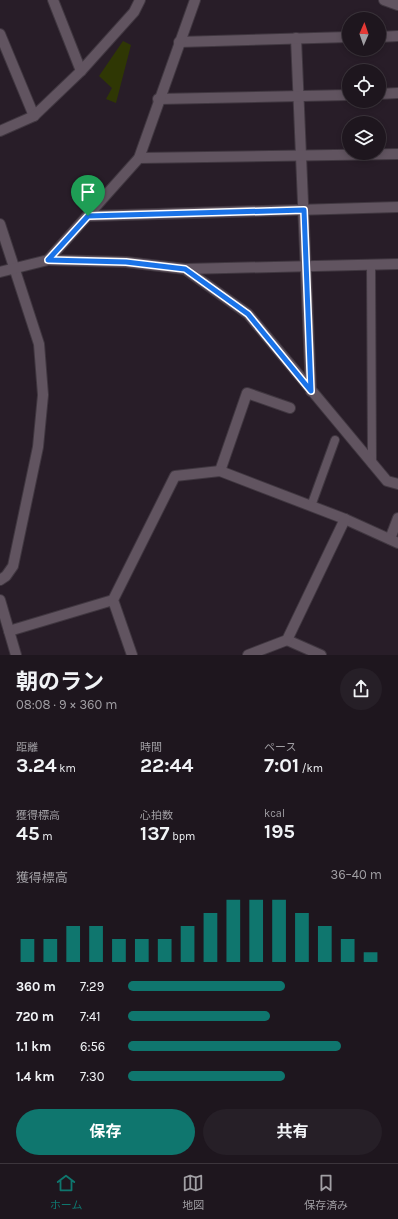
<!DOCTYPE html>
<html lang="ja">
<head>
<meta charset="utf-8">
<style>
	:root { --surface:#1e161e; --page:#261f27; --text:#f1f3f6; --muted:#a19fa4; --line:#3c353c; --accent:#0f766e }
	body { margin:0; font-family:Karla,"Noto Sans JP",sans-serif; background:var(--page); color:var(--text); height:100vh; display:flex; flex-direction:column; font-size:15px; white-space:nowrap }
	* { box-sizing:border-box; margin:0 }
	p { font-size:13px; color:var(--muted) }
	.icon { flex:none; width:22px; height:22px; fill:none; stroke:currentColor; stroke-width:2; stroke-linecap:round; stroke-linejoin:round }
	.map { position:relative; height:655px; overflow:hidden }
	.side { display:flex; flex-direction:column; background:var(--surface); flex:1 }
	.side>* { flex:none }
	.needle { width:26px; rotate:2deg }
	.fabs { position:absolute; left:342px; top:12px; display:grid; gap:8px }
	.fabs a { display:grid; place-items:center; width:44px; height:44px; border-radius:50%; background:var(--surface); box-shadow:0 2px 6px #0003,0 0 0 1px var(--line); font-size:20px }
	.pin { position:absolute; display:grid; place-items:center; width:34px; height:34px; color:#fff; margin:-41px -17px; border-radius:50% 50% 50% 0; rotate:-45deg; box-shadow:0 0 4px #0007 }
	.pin .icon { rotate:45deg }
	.round { display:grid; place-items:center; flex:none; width:42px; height:42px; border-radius:21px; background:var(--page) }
	.headline { display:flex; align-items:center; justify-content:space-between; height:68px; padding:0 16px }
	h1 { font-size:22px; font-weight:700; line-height:30px }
	.metrics { display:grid; grid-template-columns:repeat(3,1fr); gap:6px; height:68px; padding:4px 16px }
	.metrics div { display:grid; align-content:center }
	.metrics b { font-size:20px; font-weight:700 }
	.metrics small { font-size:11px; font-weight:400 }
	.metrics p { font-size:11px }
	.chart { height:112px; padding:8px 16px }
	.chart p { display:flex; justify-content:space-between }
	.chart svg { width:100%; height:72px; margin-top:4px; stroke:var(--accent); stroke-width:6 }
	.primary-button { display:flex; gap:8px; margin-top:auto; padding:8px 16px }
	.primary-button a { flex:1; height:46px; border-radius:24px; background:var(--accent); color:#fff; font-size:16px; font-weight:700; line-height:46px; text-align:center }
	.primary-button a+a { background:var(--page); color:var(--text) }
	ul { padding:0 16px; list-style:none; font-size:13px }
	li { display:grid; grid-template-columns:64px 48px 1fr; align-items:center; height:30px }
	li i { height:10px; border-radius:5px; background:var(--accent) }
	.tabs { display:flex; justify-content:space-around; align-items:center; height:56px; border-top:1px solid var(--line); background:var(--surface); font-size:11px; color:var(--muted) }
	.tabs a { display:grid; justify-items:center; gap:2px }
	.tabs .on { color:var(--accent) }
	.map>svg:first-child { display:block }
	.park { fill:#2f3704 }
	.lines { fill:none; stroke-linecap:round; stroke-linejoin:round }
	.service-casing { stroke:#403740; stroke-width:10 }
	.minor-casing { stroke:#403740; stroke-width:12 }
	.tertiary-casing { stroke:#403740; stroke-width:12 }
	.service { stroke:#615460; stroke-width:8 }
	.minor { stroke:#615460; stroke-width:10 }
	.tertiary { stroke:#615460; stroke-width:10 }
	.route-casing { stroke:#fff; stroke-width:8 }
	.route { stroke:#1a73e8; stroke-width:5 }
</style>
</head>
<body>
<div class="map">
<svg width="398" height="655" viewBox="0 0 398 655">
	<rect width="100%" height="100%" fill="#281d28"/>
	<!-- park -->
	<polygon class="park" points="123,41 131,45 116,103 106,99 112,88 99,76"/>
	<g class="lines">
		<!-- service casing -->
		<g class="service-casing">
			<g id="service">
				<polyline points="371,265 372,464"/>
				<polyline points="311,506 335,440"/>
			</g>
		</g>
		<!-- minor casing -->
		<g class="minor-casing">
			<g id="minor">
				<polyline points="53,0 81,71"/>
				<polyline points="384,0 398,5"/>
				<polyline points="0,34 34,116"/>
				<polyline points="379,37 398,36"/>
				<polyline points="296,38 311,391"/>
				<polyline points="179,42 349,37"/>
				<polyline points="379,94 398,93"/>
				<polyline points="158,99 349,95"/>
				<polyline points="0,131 34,116 81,71 134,12 140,0"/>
				<polyline points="139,158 398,154"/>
				<polyline points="88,216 398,207"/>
				<polyline points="0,224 39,344 43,395 38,447 13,566 6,576 0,580"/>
				<polyline points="48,260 126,262 185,269 398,264"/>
				<polyline points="48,260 139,158 195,0"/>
				<polyline points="185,269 248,314 387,481 398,484"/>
				<polyline points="220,471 247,393 290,408"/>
				<polyline points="390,539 398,518"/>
				<polyline points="9,631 113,600"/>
				<polyline points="287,640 321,655"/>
				<polyline points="132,655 113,600 175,476 220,471 345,519 398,543"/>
				<polyline points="248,655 287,640 345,519"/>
			</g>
		</g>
		<!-- tertiary casing -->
		<g class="tertiary-casing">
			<g id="tertiary">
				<polyline points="0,272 48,260"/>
				<polyline points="0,600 16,655"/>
			</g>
		</g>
		<!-- service -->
		<use href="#service" class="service"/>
		<!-- minor -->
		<use href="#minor" class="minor"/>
		<!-- tertiary -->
		<use href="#tertiary" class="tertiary"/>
	</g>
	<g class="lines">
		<!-- route casing -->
		<g class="route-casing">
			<polygon id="route" points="304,210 311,391 248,314 185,269 126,262 48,260 88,216"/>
		</g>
		<!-- route -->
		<use href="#route" class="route"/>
	</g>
</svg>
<div class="fabs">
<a><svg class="needle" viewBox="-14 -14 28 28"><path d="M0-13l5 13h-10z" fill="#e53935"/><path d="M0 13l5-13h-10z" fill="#a19fa4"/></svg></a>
<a><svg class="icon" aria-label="locate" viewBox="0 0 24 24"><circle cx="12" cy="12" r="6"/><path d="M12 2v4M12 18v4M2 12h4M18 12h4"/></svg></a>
<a><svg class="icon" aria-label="layers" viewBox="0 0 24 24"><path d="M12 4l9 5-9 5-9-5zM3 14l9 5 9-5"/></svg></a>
</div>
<div class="pin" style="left:88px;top:216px;background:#1e9e55"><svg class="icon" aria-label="arrive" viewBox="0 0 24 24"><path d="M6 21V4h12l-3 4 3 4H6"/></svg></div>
</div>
<section class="side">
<div class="headline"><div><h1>朝のラン</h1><p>08:08 · 9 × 360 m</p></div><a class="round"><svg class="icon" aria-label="share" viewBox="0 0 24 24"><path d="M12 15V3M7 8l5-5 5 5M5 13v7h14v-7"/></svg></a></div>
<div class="metrics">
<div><p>距離</p><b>3.24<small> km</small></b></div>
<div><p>時間</p><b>22:44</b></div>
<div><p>ペース</p><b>7:01<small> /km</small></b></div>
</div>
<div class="metrics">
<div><p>獲得標高</p><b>45<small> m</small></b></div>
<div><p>心拍数</p><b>137<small> bpm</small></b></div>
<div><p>kcal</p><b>195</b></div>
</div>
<div class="chart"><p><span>獲得標高</span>36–40 m</p>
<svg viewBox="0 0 160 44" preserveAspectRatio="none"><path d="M5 44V30M15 44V30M25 44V22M35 44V22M45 44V30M55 44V30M65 44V30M75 44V22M85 44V14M95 44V6M105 44V6M115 44V6M125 44V14M135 44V22M145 44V30M155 44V38"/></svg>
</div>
<ul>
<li><b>360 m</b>7:29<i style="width:62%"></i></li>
<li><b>720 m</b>7:41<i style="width:56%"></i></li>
<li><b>1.1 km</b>6:56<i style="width:84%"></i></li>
<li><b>1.4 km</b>7:30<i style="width:62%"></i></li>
</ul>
<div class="primary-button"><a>保存</a><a>共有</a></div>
</section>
<nav class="tabs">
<a class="on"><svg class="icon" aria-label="home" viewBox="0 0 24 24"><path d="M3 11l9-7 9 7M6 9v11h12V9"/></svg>ホーム</a>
<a><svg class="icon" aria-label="map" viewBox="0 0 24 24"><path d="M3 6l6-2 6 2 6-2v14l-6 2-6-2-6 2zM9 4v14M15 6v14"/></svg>地図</a>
<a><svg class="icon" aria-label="saved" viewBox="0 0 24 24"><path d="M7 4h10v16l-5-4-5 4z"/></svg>保存済み</a>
</nav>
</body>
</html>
